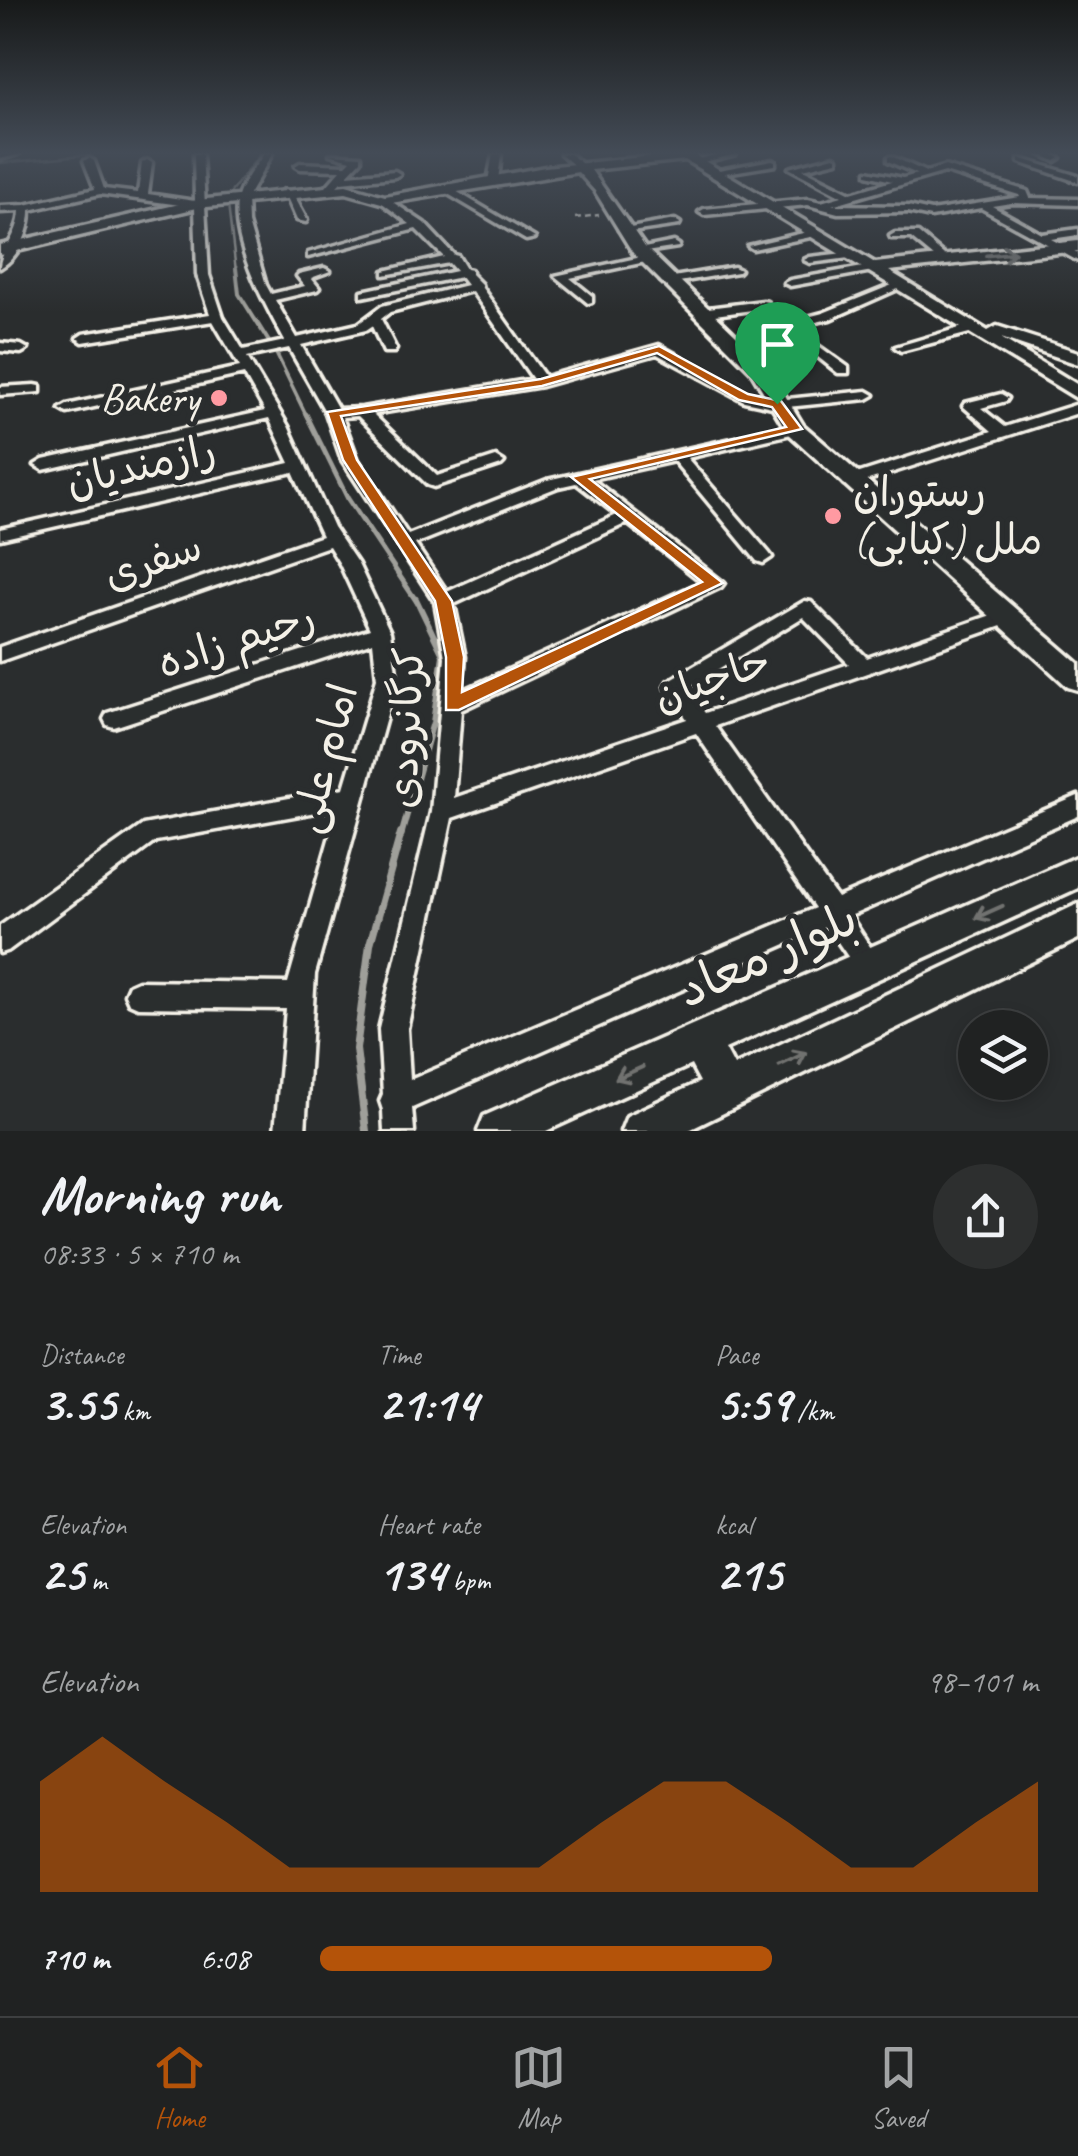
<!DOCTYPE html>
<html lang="en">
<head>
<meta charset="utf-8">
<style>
	:root { --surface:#202222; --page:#2d2f2f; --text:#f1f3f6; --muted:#a2a4a5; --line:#3d3f40; --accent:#b45309 }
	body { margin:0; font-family:Caveat,"Playpen Sans Arabic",sans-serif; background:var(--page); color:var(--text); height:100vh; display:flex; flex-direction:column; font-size:38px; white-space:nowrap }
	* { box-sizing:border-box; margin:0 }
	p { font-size:32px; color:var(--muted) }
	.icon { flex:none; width:55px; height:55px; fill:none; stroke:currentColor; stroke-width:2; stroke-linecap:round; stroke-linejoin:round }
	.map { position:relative; height:1131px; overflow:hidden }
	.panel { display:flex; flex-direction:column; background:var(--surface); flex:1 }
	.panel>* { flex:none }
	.tools { position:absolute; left:958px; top:1010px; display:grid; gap:20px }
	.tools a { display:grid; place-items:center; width:90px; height:90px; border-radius:50%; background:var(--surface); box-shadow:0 5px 15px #0003,0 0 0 2px var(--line); font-size:50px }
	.pin { position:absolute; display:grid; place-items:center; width:85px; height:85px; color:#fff; margin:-102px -42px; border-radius:50% 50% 50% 0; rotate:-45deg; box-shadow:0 0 10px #0007 }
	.pin .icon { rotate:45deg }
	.round { display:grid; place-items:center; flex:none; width:105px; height:105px; border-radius:52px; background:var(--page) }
	.head { display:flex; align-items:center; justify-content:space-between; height:170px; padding:0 40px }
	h1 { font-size:55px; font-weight:700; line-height:75px }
	.stats { display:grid; grid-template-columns:repeat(3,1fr); gap:15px; height:170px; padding:10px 40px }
	.stats div { display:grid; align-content:center }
	.stats b { font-size:50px; font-weight:700 }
	.stats small { font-size:28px; font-weight:400 }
	.stats p { font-size:28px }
	.chart { height:280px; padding:20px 40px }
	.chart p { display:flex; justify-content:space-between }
	.chart svg { width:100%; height:180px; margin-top:10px; fill:var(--accent); opacity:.7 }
	ul { padding:0 40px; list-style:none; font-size:32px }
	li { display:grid; grid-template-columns:160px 120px 1fr; align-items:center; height:75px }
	li i { height:25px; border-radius:12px; background:var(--accent) }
	.dock { display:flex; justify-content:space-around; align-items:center; height:140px; border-top:2px solid var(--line); background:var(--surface); font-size:28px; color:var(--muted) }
	.dock a { display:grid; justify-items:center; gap:5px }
	.dock .current { color:var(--accent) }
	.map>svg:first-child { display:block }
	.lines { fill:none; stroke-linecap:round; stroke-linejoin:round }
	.stream-far4 { stroke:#9f9f9a; stroke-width:2.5 }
	.stream-far3 { stroke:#9f9f9a; stroke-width:4 }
	.stream-far2 { stroke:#9f9f9a; stroke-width:5 }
	.stream-far1 { stroke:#9f9f9a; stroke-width:6 }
	.stream { stroke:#9f9f9a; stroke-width:8 }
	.street-casing { stroke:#f4f1e8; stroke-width:7 }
	.secondary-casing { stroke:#f4f1e8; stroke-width:7 }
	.path { stroke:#f4f1e8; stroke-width:2.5; stroke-dasharray:6 4; stroke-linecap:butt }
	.street { fill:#2a2d2e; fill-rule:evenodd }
	.secondary { fill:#2a2d2e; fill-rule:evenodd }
	.oneway { stroke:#71726f }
	.route { fill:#b45309; stroke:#fff; stroke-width:2.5; fill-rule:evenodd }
	.poi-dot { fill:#ff9aa2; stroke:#2a2d2e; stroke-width:4 }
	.labels { text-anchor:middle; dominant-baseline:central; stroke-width:10; stroke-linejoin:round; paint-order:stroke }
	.poi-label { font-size:42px; fill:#f4f1e8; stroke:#2a2d2e; text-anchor:end }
	.street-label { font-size:42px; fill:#f4f1e8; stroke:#2a2d2e }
	.near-street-label { font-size:50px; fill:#f4f1e8; stroke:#2a2d2e }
</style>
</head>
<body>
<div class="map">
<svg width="1078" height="1131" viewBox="0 0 1078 1131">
	<rect width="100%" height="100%" fill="#2a2d2e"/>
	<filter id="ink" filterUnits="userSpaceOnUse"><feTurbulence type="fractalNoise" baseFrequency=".01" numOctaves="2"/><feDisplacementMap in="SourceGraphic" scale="20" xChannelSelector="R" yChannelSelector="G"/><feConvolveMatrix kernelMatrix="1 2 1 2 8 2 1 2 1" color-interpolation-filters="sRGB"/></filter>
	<g filter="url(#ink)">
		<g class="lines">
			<!-- stream-far4 -->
			<g class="stream-far4">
				<polyline points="0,163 93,154"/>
				<polyline points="228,196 260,154"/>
				<polyline points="228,205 236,271"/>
			</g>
			<!-- stream-far3 -->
			<polyline class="stream-far3" points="236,268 239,294 276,353 307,417"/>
			<!-- stream-far2 -->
			<polyline class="stream-far2" points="306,414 348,499 417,602"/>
			<!-- stream-far1 -->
			<polyline class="stream-far1" points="401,836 433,722 443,655 416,599"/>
			<!-- stream -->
			<polyline class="stream" points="366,1131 356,1049 370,944 401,833"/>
			<!-- street casing -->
			<g class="street-casing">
				<g id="street">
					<polygon points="0,154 19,154 0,159"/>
					<path d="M194 154H202L209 275 223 317 243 350 285 341C265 304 232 246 237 202 239 186 255 167 264 154H272L247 198 248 223 266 285 271 294 305 286 297 276 299 274 324 268 330 271 311 278 319 288 317 290 275 300 297 338 358 324 382 306 467 285 461 277 362 297V291L456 271 449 263 384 275V271L444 257 416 229 308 257V253L410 224 381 202V198L385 197 424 223 454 255 458 256 466 269 471 270V274L481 284 482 288 545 377 659 345 748 394 777 400 867 391 874 395 867 399 777 408 744 401 657 354 542 386 373 414 437 476 496 457 504 462 501 465 434 487 428 485 358 416 342 417 358 460 408 535 547 480 795 425 802 429 800 432 687 458 769 553 772 557 763 563 757 561 674 461 592 479 724 583 721 587 461 710 454 798 687 719 665 686 668 681 805 601 811 602 867 658 1006 610 1013 612 1015 617 1013 622 715 726 837 898 1078 796V816L850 916 882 965 878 974 869 978 860 974 827 926 412 1108 414 1131H384L383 1110 380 1101 383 1094 379 1029 431 812 445 657 435 602 342 460 326 413 289 348 247 357 288 426 333 527 358 564 390 632 397 678 315 974 305 1131H275L286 1009 138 1007 129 1003 125 994 129 985 138 981 288 983 338 808 156 841 9 950 0 953V926L143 825 344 788 377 678 373 642 114 727 107 725 104 719 107 713 370 629 340 564 329 546 0 661V647L322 536 293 472 0 539V529L290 463 269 418 43 470 35 465 43 460 265 411 244 374 67 413 60 409 67 405 240 367 213 321 83 342 77 338 83 334 210 314 197 275 195 207 100 194 30 210C30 232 19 257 0 268 0 250 19 237 20 211L0 212V206L25 205 95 189 84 161 89 158 94 161 104 189 138 193 142 163 147 160 152 163 148 194 195 201ZM472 291 533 379 362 408 338 409 301 345 366 330 372 326 384 352H394L396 349 381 319 390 312ZM576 483 617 515 447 592 415 544 558 487ZM627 523 702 582 462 691 465 657 454 604ZM803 617 849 664 705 713 687 688ZM696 733 815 908 410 1080 407 1029 452 818Z"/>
					<polygon points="330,154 361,156 361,160 347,175 395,171 400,174 395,177 341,182 332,191 326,191 326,187 341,170 300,169 295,166 300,163 346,165 351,160"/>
					<polygon points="493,154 501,154 498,181 493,184 488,181"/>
					<polygon points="561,154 570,154 586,167 578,169"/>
					<polygon points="719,154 736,154 695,164 690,161"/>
					<polygon points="1040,154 1052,154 1060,158 1055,161"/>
					<path d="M834 156 837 157V161L803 169 851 193 892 181 867 175V171L903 178 917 174 888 161V157L891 156 926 172 945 166 1027 191 1030 198 1078 199V205L1011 203 992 206 1042 234 1078 229V235L1051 239 1078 253V261L981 208 931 217 908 212 838 213 808 205 704 215 699 212 704 209 808 199 821 202 842 196 789 168ZM945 172 1019 195 1020 197 931 211 908 206 832 205Z"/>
					<polygon points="1019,158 1078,176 1078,182 1019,162"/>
					<polygon points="772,160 775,161 775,165 713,175 708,172"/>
					<polygon points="443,187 449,187 535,238 526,240 443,191"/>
					<polygon points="284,190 292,192 307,220 306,222 297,220"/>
					<polygon points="675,220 680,223 679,225 624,233 619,230"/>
					<polygon points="816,230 820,231 820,235 753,249 748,246"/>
					<polygon points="895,233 918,233 950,260 940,262 911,238 891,238 890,236"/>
					<polygon points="674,242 679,245 678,247 639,253 634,250"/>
					<polygon points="853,252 857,253 857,257 810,263 804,260 810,257"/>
					<polygon points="646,256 652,259 650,261 570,278 592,296 592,302 588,303 555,276"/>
					<polygon points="874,265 880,268 878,270 790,286 784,283 790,280"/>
					<polygon points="734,267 740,270 738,272 667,284 661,281 667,278"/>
					<polygon points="897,283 907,285 830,319 783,329 777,325 823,313"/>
					<polygon points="763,301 767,302 767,308 700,317 694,313 700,309"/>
					<polygon points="973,324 979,328 977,331 901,351 895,347"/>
					<polygon points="806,337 848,367 848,373 838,373 803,345 742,357 735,353 742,349"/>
					<polygon points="0,343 21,345 28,349 21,353 0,351"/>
					<polygon points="35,385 40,386 40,392 0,395 0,387"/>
					<polygon points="1001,394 1008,398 1006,401 981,408 1005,427 1078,404 1078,413 856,484 844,484 842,481 844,478 992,431 963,406 965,403"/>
				</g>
			</g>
			<!-- secondary casing -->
			<g class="secondary-casing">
				<g id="secondary">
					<polygon points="672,154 693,154 875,263 1078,241 1078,251 889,271 988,331 997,326 1078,352 1078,364 1001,338 1078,385 1078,399 685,160 591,170 645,247 766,364 803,425 1078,663 1078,690 1068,687 788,433 751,371 633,253 595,191 578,172 385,204 346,193 197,208 0,255 0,245 197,200 346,185 385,196 545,167"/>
					<polygon points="1078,856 1078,888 725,1049 734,1066 1078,904 1078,939 687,1131 621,1131 627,1116 700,1082 691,1065 546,1131 478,1131 484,1116"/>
				</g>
			</g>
			<!-- path -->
			<polyline class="path" points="575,218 599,215"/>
			<!-- street -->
			<use href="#street" class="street"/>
			<!-- secondary -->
			<use href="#secondary" class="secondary"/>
		</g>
		<!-- one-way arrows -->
		<defs><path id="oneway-shaft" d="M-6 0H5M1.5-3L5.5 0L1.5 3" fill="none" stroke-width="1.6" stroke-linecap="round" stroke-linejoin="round" transform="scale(2.5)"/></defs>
		<g class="oneway">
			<use href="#oneway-shaft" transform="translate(1001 254) rotate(-6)"/>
			<use href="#oneway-shaft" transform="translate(989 912) rotate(156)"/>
			<use href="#oneway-shaft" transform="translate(793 1059) rotate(-26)"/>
			<use href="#oneway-shaft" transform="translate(629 1073) rotate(156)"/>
		</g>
	</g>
	<!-- sky -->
	<linearGradient id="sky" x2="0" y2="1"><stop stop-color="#171919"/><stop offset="0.49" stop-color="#444c57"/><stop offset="1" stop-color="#444c57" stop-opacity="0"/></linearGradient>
	<rect width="1078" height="312" fill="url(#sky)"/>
	<!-- route -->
	<path class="route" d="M659 346 748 394 781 401 802 429 590 479 723 583 459 710H446V657L435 601 343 460 327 412 541 379ZM657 353 739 400 772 407 786 427 571 477 702 582 462 692 464 657 452 601 357 460 341 416 542 386Z"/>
	<!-- markers -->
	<g class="poi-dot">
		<circle cx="219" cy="398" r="10"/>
		<circle cx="833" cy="516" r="10"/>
	</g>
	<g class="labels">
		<!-- poi labels -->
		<g class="poi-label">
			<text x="199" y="398">Bakery</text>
			<text x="853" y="492" text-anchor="start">رستوران<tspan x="853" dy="48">ملل (کبابی)</tspan></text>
		</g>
		<!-- street labels -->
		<g class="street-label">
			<text transform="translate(141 466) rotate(-13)">رازمندیان</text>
			<text transform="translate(153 561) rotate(-19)">سفری</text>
			<text transform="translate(236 640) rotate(-18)">رحیم زاده</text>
			<text transform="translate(712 679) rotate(-19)">حاجیان</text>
			<text transform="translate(406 728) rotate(-87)">کرگانرودی</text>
			<text transform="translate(325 758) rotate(-75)">امام علی</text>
		</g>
		<!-- near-street labels -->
		<g class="near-street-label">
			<text transform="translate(767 954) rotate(-24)">بلوار معاد</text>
		</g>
	</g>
</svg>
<div class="tools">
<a><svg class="icon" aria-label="layers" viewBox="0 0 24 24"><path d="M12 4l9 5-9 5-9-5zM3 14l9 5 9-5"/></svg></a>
</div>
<div class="pin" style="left:777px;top:404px;background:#1e9e55"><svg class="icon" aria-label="arrive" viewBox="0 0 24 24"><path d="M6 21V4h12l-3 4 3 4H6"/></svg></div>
</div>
<section class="panel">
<div class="head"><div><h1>Morning run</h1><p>08:33 · 5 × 710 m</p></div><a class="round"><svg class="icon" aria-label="share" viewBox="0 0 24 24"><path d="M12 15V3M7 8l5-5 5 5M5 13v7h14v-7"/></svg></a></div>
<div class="stats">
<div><p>Distance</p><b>3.55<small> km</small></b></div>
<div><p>Time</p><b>21:14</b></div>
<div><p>Pace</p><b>5:59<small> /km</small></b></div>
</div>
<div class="stats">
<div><p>Elevation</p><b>25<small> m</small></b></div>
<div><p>Heart rate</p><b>134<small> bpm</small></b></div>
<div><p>kcal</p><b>215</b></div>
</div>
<div class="chart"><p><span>Elevation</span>98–101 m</p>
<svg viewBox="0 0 160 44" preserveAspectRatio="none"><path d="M0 44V17L10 6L20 17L30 27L40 38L50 38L60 38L70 38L80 38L90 27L100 17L110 17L120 27L130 38L140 38L150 27L160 17V44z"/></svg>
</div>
<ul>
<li><b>710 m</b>6:08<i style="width:63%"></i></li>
</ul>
</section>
<nav class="dock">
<a class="current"><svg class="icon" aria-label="home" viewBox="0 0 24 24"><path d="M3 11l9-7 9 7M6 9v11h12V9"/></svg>Home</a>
<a><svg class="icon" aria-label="map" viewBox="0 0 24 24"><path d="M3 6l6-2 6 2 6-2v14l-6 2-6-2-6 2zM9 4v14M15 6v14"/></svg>Map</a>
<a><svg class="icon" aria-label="saved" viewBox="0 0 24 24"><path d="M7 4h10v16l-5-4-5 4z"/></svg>Saved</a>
</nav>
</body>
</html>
